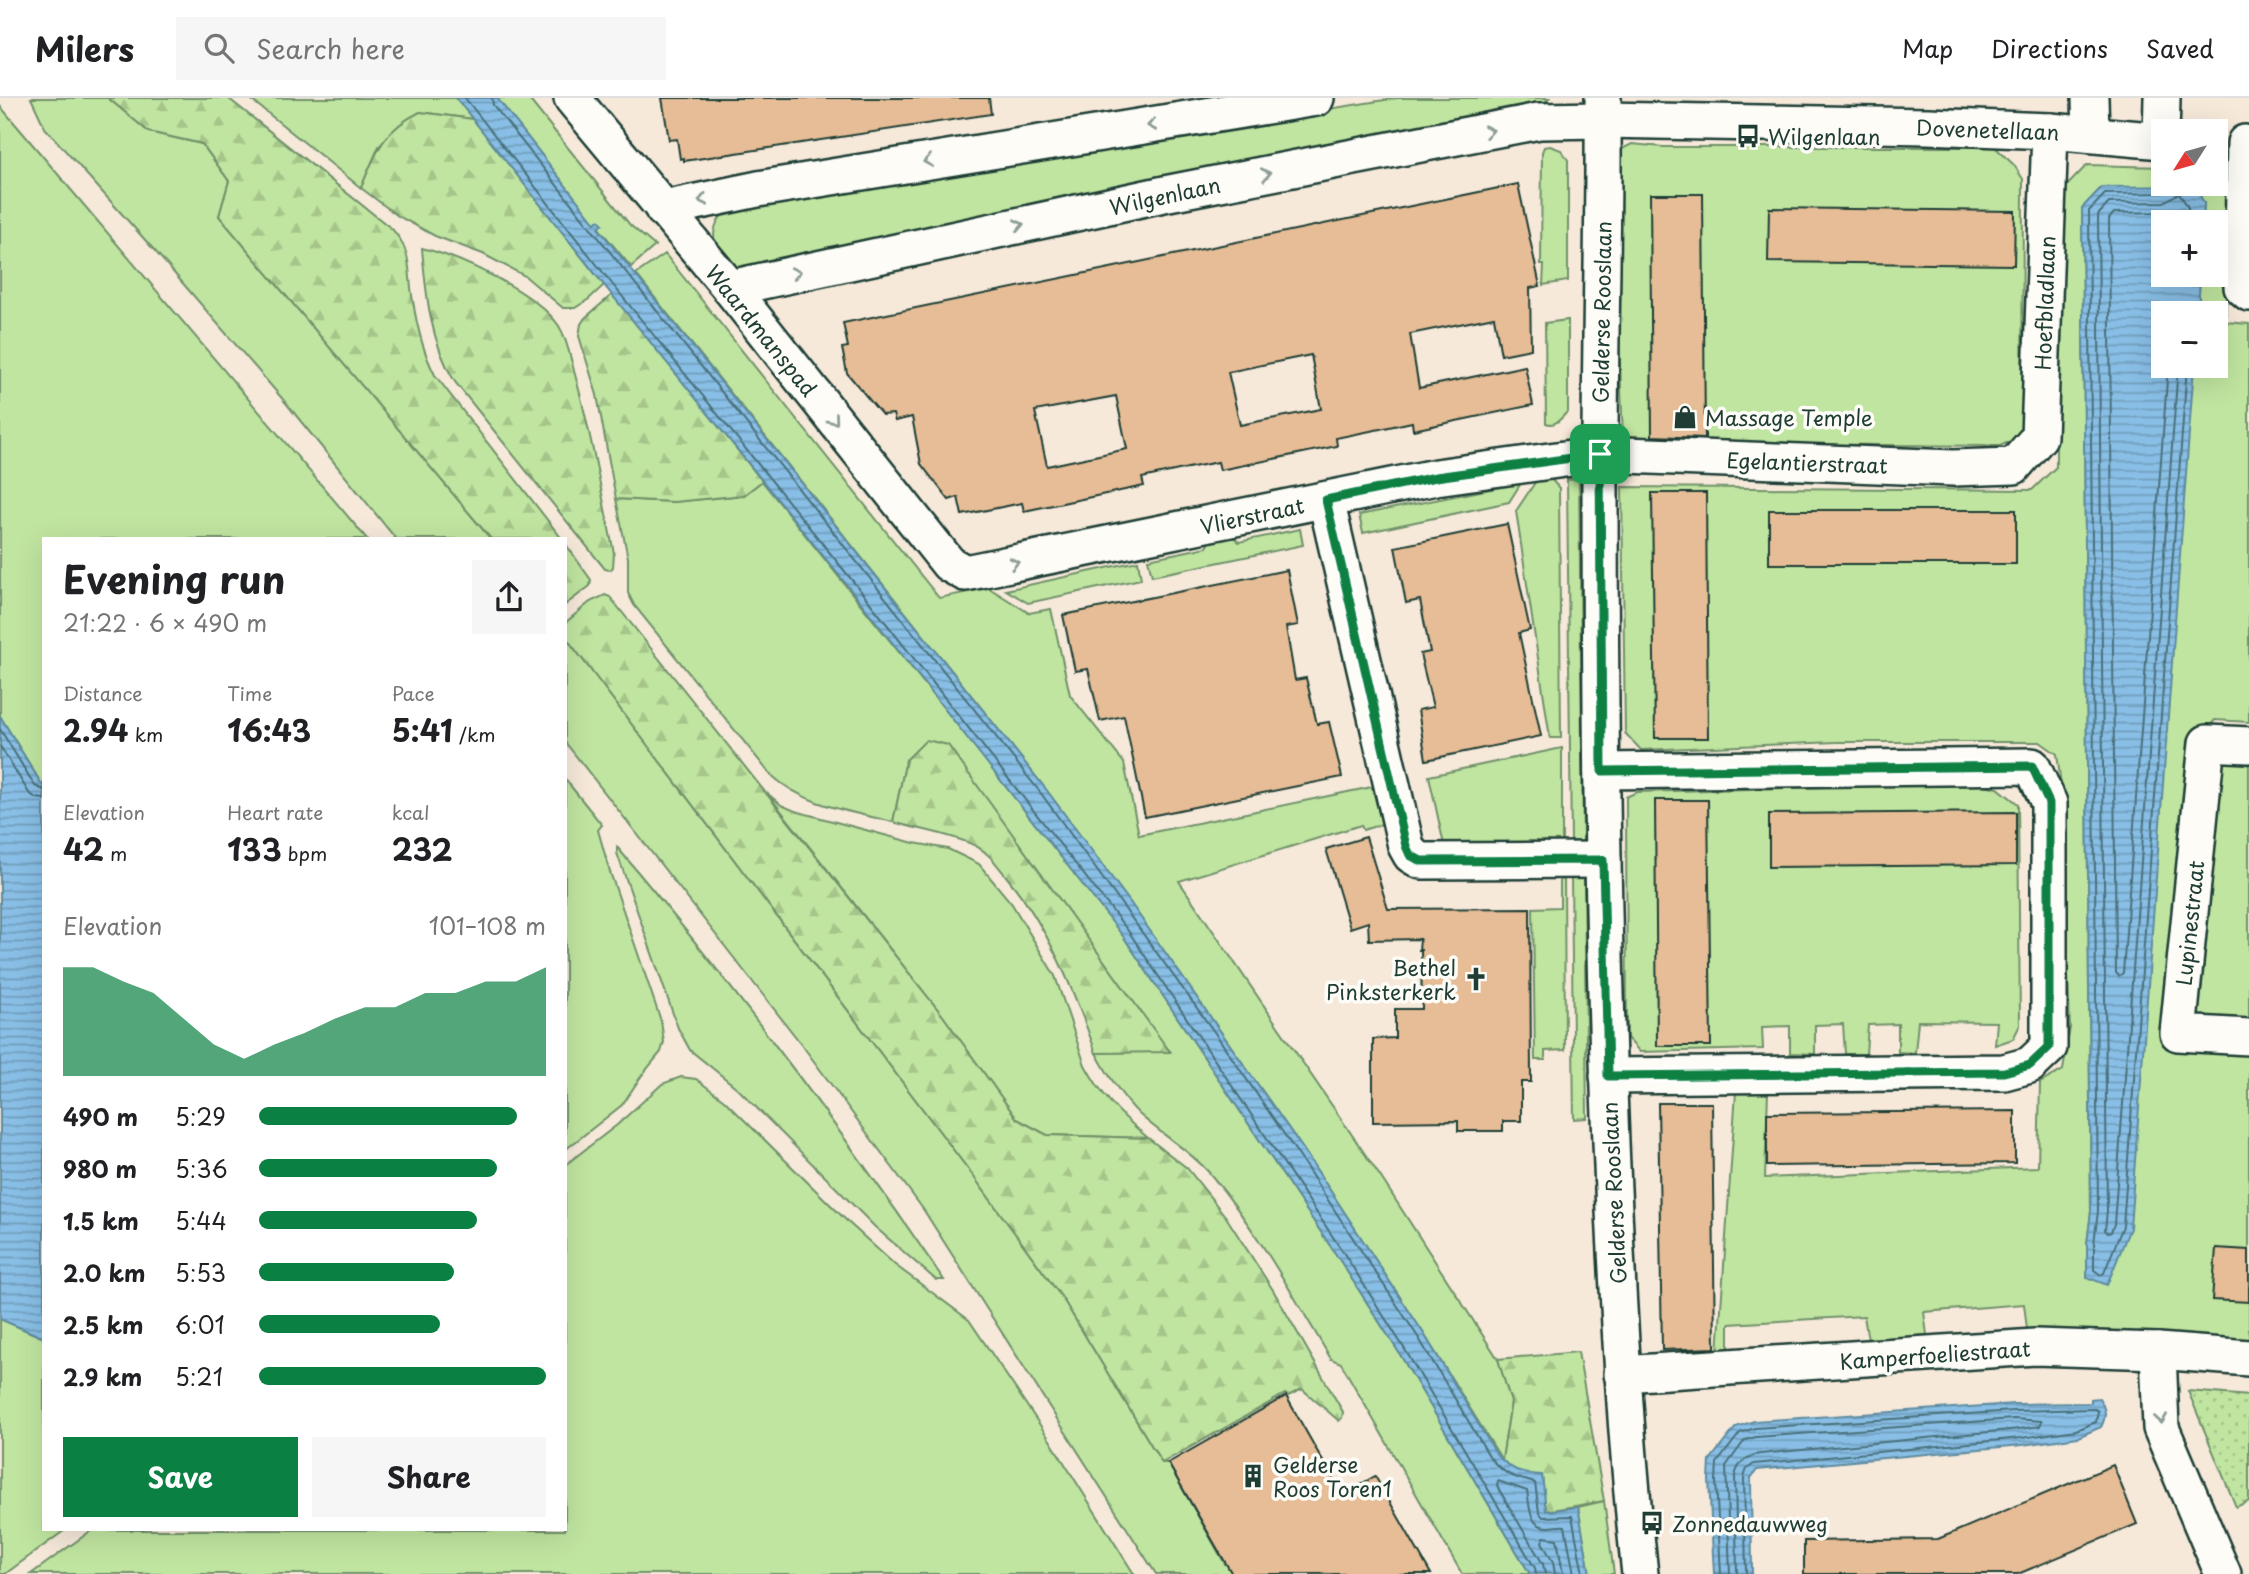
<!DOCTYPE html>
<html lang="en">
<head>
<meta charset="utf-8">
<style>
	:root { --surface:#fff; --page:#f6f6f6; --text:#202124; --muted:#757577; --line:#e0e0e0; --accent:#0b8043 }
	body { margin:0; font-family:"Playpen Sans",sans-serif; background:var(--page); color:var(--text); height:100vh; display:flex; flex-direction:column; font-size:26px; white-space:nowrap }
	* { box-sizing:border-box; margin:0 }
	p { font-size:23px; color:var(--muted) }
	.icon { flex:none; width:38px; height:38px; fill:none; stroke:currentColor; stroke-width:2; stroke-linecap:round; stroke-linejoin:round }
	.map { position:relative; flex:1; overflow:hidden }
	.details { position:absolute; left:42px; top:439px; width:525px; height:994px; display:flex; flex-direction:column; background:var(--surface); border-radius:0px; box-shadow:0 7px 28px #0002 }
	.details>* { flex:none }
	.needle { width:46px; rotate:233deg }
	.buttons { position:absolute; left:2151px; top:21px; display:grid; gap:14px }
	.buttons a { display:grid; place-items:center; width:77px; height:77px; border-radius:0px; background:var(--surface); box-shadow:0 7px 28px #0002; font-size:35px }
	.pin { position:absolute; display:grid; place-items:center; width:60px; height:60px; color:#fff; margin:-30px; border-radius:14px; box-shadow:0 4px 10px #0006 }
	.round { display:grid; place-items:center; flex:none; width:74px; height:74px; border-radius:0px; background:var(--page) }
	.head { display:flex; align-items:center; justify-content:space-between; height:119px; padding:0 21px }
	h1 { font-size:38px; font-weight:700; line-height:52px }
	.stats { display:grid; grid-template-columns:repeat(3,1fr); gap:10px; height:119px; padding:7px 21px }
	.stats div { display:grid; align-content:center }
	.stats b { font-size:30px; font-weight:700 }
	.stats small { font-size:19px; font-weight:400 }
	.stats p { font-size:19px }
	.chart { height:196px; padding:14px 21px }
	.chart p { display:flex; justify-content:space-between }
	.chart svg { width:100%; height:126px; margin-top:7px; fill:var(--accent); opacity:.7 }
	.primary-button { display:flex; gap:14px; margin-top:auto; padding:14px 21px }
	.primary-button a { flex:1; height:80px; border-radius:0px; background:var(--accent); color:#fff; font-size:28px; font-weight:700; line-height:80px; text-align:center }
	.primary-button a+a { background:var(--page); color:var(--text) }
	ul { padding:0 21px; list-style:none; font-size:23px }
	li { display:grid; grid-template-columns:112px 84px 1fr; align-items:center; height:52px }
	li i { height:18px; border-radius:9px; background:var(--accent) }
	header { display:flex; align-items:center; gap:42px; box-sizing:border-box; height:98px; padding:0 35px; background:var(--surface); border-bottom:2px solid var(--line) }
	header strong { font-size:33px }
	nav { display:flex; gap:38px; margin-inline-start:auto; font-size:24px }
	.search { width:490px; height:63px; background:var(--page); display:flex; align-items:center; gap:18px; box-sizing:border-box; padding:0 24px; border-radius:0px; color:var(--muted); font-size:26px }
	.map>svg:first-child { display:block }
	.grass { fill:#c0e5a0; stroke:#70916a; stroke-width:2; fill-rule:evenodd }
	.forest { fill:url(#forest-firs); stroke:#70916a; stroke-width:2 }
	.park { fill:url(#park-dots); stroke:#70916a; stroke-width:2 }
	.water { fill:url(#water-rules); stroke:#5f8b9f; stroke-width:2 }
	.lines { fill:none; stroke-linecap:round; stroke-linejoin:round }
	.shore { stroke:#49717b; stroke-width:2 }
	.building { fill:#e6bd96; stroke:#1f3d34; stroke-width:2; fill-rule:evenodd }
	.minor-casing { stroke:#1f3d34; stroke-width:40 }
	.minor { stroke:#fdfcf7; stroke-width:35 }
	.oneway { stroke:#8e9c96 }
	.route-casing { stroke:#fff; stroke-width:14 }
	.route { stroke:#0b8043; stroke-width:9 }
	.labels { text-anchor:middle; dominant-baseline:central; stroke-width:7; stroke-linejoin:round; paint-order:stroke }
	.street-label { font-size:21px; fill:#1f3d34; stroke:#fdfcf7 }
	.poi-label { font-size:21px; fill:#1f3d34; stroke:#fdfcf7; text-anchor:start }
</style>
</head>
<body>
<header>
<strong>Milers</strong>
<div class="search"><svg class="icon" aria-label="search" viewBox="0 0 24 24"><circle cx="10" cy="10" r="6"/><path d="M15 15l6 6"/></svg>Search here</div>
<nav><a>Map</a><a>Directions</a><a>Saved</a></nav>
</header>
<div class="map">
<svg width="2249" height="1476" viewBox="0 0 2249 1476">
	<defs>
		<pattern id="forest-firs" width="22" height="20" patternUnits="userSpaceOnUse" patternTransform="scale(1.75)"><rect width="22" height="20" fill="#c0e5a0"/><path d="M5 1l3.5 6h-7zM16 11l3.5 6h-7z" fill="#a5c58a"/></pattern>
		<pattern id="park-dots" width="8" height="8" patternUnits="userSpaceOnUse" patternTransform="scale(1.75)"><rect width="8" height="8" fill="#c0e5a0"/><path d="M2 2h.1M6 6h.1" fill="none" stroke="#a5c58a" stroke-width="1.8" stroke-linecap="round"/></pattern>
		<pattern id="water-rules" width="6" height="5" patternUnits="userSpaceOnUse" patternTransform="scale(1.75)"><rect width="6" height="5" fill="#89bfe6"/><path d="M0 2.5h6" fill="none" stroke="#6f9cbb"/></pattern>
	</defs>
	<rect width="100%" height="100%" fill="#f6e9da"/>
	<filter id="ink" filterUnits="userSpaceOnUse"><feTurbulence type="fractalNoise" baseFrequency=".0143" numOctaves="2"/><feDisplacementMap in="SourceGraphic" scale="14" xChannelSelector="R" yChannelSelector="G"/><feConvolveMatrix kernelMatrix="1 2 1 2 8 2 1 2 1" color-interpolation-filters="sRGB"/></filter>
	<g filter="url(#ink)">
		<!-- grass -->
		<g class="grass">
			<polygon points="31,0 108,0 149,34 202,46 229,83 219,118 491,441 396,441 286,305 155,153 45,30"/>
			<polygon points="249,0 456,0 473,21 420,14 379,48 361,90"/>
			<polygon points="497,0 528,0 630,127 655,148 631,169 598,129 602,126 595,125"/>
			<path d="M1397 0H1549L1543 6 738 170C708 153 705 125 736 106Z"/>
			<polygon points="0,8 367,441 44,441 44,690 0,618"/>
			<polygon points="1632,46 1663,49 1995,49 2014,67 2023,81 2022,331 2015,341 2000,348 1635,345 1623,339 1615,145 1620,52"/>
			<polygon points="1550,48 1561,52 1568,62 1568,183 1543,187 1544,167 1541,167 1542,54 1544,49"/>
			<path d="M2087 67 2163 69V86H2216V71H2220L2226 91V224L2249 226V624L2215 622 2201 638 2178 945 2249 950V1242L2027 1231 2024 1206 1924 1214 1927 1237 1868 1242 1864 1218 1729 1226V1252L1718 1254 1736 994H1768L1765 1080 2038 1069 2040 985 2063 972 2070 930 2061 687 2057 656 2040 644H1837L1641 652 1625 635 1622 389 2032 392 2056 369V99ZM2102 89 2204 105 2203 124H2216V177H2200L2198 215H2216V268H2194L2087 1179V1146L2091 1113 2082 110Z"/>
			<polygon points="665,156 939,500 989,490 1029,515 1051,511 1070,597 1124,665 1139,737 1372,689 1382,726 1363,732 1361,727 1179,783 1382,1081 1498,1261 1511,1304 1502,1362 1424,1236 1303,1051 1129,803 1045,690 636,176"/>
			<path d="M1568 222V313C1562 319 1556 329 1546 325L1545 225Z"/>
			<polygon points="1549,379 1559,390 1561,640 1550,640 1516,413 1536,383"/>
			<polygon points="1579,381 1583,745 1571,745 1567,382"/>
			<path d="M762 383 971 644 1123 838 1339 1161 1398 1253 1530 1476H1462L1341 1265 1331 1261C1294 1199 1258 1134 1212 1078 1191 1053 1163 1038 1139 1016 1121 998 1108 977 1096 955L1170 953 906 662 893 724C849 713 805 708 770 676L634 507 628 495V460L616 401 674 404 744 397Z"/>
			<polygon points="1521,385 1509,404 1363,435 1359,417"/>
			<polygon points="1300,431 1303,447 1152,478 1148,461 1207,449 1215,436 1228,434 1239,444"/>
			<polygon points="1138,463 1141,481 1028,505 1006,492"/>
			<polygon points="565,538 971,1075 1063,1201 1162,1365 1168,1365 1225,1466 1296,1426 1332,1476 1156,1476 923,1111 799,943 565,644"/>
			<polygon points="1562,650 1562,745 1444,747 1429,678"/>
			<polygon points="2209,658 2249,660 2249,921 2189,920"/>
			<polygon points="565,681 602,727 598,732 609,771 661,923 664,944 661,954 642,977 622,1007 565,1052"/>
			<polygon points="1974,685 1998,690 2018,706 2020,927 2013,941 1995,947 1997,924 1918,923 1915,955 1898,954 1898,926 1868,927 1866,956 1845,956 1843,926 1815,927 1815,956 1790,955 1790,928 1762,929 1763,951 1640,954 1627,940 1626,699 1637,694"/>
			<path d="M767 695 781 707 795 713 914 745 948 751 979 766 1012 806 1055 878 1085 967C1102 999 1121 1017 1148 1040L1047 1037 1017 1021 943 918Z"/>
			<path d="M617 749C734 888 842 1032 944 1182H936L875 1129 737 990 690 952 678 930 617 755Z"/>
			<polygon points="1564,777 1565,952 1545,953 1545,962 1535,962 1533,810 1560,809 1560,778"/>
			<polygon points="1571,778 1584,778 1587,1020 1574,1021"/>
			<polygon points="681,979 696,981 724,1002 849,1125 895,1167 969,1222 1048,1339 1134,1476 31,1476 92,1432 565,1432 565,1067 617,1027 662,986"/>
			<polygon points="0,1221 44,1240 44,1432 65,1432 5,1476 0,1476"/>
			<polygon points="1604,1403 1614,1476 1590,1476 1578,1409"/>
		</g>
		<!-- forest -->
		<g class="forest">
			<path d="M108 0H228L392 131C414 155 407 174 413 203 417 229 423 254 435 277L562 441H491L219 118 229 83 202 46 149 34Z"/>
			<path d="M420 14 473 21 604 187 589 201 575 210H563L525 178 483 156 435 138 398 118 361 90C376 54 383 32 420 14Z"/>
			<path d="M422 150C462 160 536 194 559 228 567 241 570 258 574 273 591 333 601 394 614 455L613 469 610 472 605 471 455 284C430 243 426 197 422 150Z"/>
			<polygon points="613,196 762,383 744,397 674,404 616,401 597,297 579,238 581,226 585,220"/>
			<polygon points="565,445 591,482 590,488 565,507"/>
			<polygon points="605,497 610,499 943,918 1017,1021 1047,1037 1148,1040 1187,1070 1226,1119 1273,1192 1343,1314 1342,1320 1339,1323 1302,1291 1288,1298 1285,1296 1162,1365 1063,1201 971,1075 565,538 565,525 590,504"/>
			<path d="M926 642 948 647 1170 954 1096 955C1074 893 1049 830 1006 778 997 767 989 755 976 748 951 736 920 732 893 724L906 662Z"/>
			<path d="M1578 1254 1604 1403 1546 1413 1542 1378C1527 1377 1512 1374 1502 1362L1511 1304 1498 1261Z"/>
		</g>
		<!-- park -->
		<polygon class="park" points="2188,1293 2249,1298 2249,1403 2236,1409"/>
		<!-- water -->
		<g class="water">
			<path d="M456 0H497L595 125 599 122 603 126 598 130 1045 690 1129 803 1303 1051 1424 1236 1497 1357C1510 1371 1522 1377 1542 1377L1546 1413 1578 1409 1590 1476H1530L1398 1253 1339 1161 1123 838 855 497 604 187Z"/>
			<polygon points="2195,88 2204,105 2203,124 2163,124 2163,177 2200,177 2198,215 2163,215 2163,268 2194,268 2130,1130 2107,1187 2087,1179 2087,1146 2091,1113 2082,110 2102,89"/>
			<polygon points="0,618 44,690 44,1240 0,1221"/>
			<path d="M2099 1300C2106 1311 2107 1317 2101 1329L2078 1339 2022 1347 1757 1372 1751 1380 1752 1476H1714L1709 1382 1710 1362 1736 1329 1754 1323 2014 1306 2091 1305V1301Z"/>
		</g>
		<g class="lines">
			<!-- shore -->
			<g class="shore">
				<polyline points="465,0 609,182 860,492 1129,834 1345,1157 1404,1250 1535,1470 1536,1476"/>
				<path d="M492 0 493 7 1040 694 1215 935 1297 1055 1418 1239 1491 1361C1506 1378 1514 1379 1535 1385L1539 1414 1543 1419 1572 1418 1583 1476"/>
				<polyline points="2170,86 2168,92 2163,95 2105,96 2089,113 2098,1113 2094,1146 2094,1172 2101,1177 2104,1175 2123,1128 2187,268"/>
				<polyline points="2168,268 2123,875 2119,878 2116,875 2109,121 2114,115 2163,114 2174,112 2177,115 2177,124"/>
				<polyline points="2178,268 2114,1126 2111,1134 2108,1135 2105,1132 2107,1113 2098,117 2109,105 2164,104 2179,95 2188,109 2188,124"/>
				<polyline points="0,631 35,688 44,692"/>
				<polyline points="0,648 29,695 36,700 44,701"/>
				<path d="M1545 1476 1543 1466 1497 1388 1498 1383 1527 1393C1530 1407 1528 1429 1548 1429 1555 1429 1559 1427 1565 1428L1574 1476"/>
				<polyline points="1555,1476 1553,1464 1542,1444 1544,1439 1557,1441 1563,1476"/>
				<polyline points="1721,1476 1716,1383 1717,1365 1740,1335 1755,1330 2014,1313 2095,1311 2098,1313 2096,1324 2076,1332 2021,1340 1754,1366 1747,1371 1744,1379 1746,1476"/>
				<path d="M1730 1476 1726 1368 1745 1342 1756 1339 2014 1321 2042 1323 2040 1328 2020 1331 1760 1356C1746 1358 1738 1365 1735 1378L1737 1476"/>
			</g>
		</g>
		<!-- building -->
		<g class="building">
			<polygon points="662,0 989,0 991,16 684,63 684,60 680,61 677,41 669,42"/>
			<path d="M1518 86 1540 188 1530 190 1531 251 1501 257 1494 219 1410 236 1419 290 1525 268 1533 307 1413 332 1412 324 1380 331 1336 340 1337 348 1220 372 1218 364 1188 370 1142 380 1144 388 1024 413 1022 405 962 417 958 399 949 402 921 366 912 319 895 323 893 316 882 317 847 275 842 250 848 249 843 225ZM1311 257 1321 311 1240 327 1228 274ZM1116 298 1127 351 1047 368 1035 313Z"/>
			<polygon points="1650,96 1703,96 1705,340 1652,338"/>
			<polygon points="1769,110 2015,113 2014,167 1768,164"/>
			<polygon points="1652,395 1706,395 1708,640 1655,640"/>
			<rect x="1769" y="412" width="247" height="54"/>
			<polygon points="1507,426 1530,532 1519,535 1541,638 1426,662 1418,612 1433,609 1420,556 1430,554 1420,502 1406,505 1395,449"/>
			<polygon points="1287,472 1298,527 1286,529 1295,582 1306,580 1317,626 1329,624 1342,679 1145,719 1124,618 1100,623 1088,571 1075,573 1063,517"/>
			<polygon points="1655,702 1708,702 1711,948 1657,948"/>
			<polygon points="2016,714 2016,767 1769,769 1769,716"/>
			<polygon points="1366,739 1388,811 1530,810 1531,984 1521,984 1521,1023 1503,1023 1503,1033 1458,1033 1458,1023 1373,1024 1373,941 1395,940 1395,911 1422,911 1421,852 1419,852 1420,841 1369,842 1368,824 1350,830 1326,751"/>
			<polygon points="1658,1005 1712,1005 1715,1250 1662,1252"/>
			<polygon points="2015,1013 2015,1065 1767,1068 1767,1015"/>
			<polygon points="2216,1150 2249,1152 2249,1204 2212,1202"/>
			<polygon points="1286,1298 1342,1397 1375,1378 1431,1476 1232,1476 1168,1365"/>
			<polygon points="2113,1367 2137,1426 2018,1476 1804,1476 1804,1443 1938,1441"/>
		</g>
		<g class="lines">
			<!-- minor casing -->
			<g class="minor-casing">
				<g id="minor">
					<polyline points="572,0 730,190 949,466 965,475 1436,379 1600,356 1953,370 2014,368 2039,339 2050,33"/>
					<path d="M1603 0C1604 119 1600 238 1600 356 1600 601 1602 846 1613 1091 1619 1220 1626 1348 1640 1476"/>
					<polyline points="2090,0 2091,36"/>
					<polyline points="2161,42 2162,0"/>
					<polyline points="2245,45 2242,189 2249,195"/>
					<polyline points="663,111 758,91 1316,0"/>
					<polyline points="730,190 1164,96 1539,23 1603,22 1928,28 2050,33 2163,43"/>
					<polyline points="1326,402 1406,748 1411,757 1421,763 1603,762"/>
					<polyline points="2249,647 2207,645 2178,935 2249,939"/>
					<polyline points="1602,673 2032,668 2049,705 2049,949 2030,967 2004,974 1608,978"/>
					<polyline points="2158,1253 2161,1330 2223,1476"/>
					<polyline points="1622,1276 2035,1249 2158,1253 2249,1260"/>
				</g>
			</g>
			<!-- minor -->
			<use href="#minor" class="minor"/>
		</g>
		<!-- one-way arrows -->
		<defs><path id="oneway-chevron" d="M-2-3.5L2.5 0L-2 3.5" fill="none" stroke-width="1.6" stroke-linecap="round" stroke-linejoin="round" transform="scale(1.75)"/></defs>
		<g class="oneway">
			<use href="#oneway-chevron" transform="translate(1152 27) rotate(171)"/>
			<use href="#oneway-chevron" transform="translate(1489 33) rotate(-11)"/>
			<use href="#oneway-chevron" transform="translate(928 63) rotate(171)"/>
			<use href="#oneway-chevron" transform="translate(1266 76) rotate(-11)"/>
			<use href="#oneway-chevron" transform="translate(703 102) rotate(168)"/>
			<use href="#oneway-chevron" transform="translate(1019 127) rotate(-12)"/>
			<use href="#oneway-chevron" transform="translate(796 175) rotate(-12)"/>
			<use href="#oneway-chevron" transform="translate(834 322) rotate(51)"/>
			<use href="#oneway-chevron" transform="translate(1014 465) rotate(-12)"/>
			<use href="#oneway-chevron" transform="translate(2161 1321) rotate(82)"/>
		</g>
	</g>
	<g class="lines" filter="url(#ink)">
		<!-- route casing -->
		<g class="route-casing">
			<polygon id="route" points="1600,356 1602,673 2032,668 2049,705 2049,949 2030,967 2004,974 1608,978 1603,762 1421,763 1410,757 1406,748 1326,402 1436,379"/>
		</g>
		<!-- route -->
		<use href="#route" class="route"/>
	</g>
	<!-- icons -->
	<defs>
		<g id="bus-bare" transform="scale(1.89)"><path d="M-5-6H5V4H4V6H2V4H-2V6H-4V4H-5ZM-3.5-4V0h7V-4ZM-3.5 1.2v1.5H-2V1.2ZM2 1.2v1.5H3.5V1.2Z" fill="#1f3d34" stroke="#fdfcf7" stroke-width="2.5" paint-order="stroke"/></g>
		<g id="shop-bare" transform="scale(1.89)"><path d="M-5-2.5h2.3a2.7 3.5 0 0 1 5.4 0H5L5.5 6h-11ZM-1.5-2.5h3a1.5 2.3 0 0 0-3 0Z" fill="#1f3d34" stroke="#fdfcf7" stroke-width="2.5" paint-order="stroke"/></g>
		<g id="church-bare" transform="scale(1.89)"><path d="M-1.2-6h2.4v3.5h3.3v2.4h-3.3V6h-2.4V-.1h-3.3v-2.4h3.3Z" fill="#1f3d34" stroke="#fdfcf7" stroke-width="2.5" paint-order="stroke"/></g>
		<g id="building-bare" transform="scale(1.89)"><path d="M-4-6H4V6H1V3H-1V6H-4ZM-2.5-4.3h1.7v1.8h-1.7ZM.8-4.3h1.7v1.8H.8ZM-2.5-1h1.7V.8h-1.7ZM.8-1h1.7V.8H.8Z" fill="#1f3d34" stroke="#fdfcf7" stroke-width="2.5" paint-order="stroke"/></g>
	</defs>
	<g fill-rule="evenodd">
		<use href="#bus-bare" x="1748" y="38"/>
		<use href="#shop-bare" x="1685" y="319"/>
		<use href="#church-bare" x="1476" y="881"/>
		<use href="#building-bare" x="1253" y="1378"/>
		<use href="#bus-bare" x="1652" y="1425"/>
	</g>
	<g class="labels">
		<!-- street labels -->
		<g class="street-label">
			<text transform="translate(1988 31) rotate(2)">Dovenetellaan</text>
			<text transform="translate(1165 97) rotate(-12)">Wilgenlaan</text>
			<text transform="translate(2044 205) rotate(-88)">Hoefbladlaan</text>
			<text transform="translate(1601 214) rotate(-89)">Gelderse Rooslaan</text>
			<text transform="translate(762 232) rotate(51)">Waardmanspad</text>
			<text transform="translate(1807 364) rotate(2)">Egelantierstraat</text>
			<text transform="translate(1252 417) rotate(-12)">Vlierstraat</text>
			<text transform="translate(2189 825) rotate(-84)">Lupinestraat</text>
			<text transform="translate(1613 1095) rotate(-93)">Gelderse Rooslaan</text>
			<text transform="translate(1935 1256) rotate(-4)">Kamperfoeliestraat</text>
		</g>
		<!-- poi labels -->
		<g class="poi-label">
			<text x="1768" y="38">Wilgenlaan</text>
			<text x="1705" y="319">Massage Temple</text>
			<text x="1456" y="869" text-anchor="end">Bethel<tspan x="1456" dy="24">Pinksterkerk</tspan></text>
			<text x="1273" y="1366">Gelderse<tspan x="1273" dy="24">Roos Toren1</tspan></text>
			<text x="1672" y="1425">Zonnedauwweg</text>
		</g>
	</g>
</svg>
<div class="buttons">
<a><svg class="needle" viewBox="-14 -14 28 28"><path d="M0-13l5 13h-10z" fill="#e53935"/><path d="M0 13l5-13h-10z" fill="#757577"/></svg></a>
<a>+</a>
<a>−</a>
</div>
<div class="pin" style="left:1600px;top:356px;background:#1e9e55"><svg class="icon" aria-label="arrive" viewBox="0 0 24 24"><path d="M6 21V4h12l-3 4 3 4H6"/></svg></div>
<section class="details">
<div class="head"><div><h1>Evening run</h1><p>21:22 · 6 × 490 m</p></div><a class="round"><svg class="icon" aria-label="share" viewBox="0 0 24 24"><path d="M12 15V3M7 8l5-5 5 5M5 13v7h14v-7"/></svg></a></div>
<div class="stats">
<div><p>Distance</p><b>2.94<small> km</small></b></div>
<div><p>Time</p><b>16:43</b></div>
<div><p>Pace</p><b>5:41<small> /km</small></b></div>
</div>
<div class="stats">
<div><p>Elevation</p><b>42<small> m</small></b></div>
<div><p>Heart rate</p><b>133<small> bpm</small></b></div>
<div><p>kcal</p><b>232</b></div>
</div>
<div class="chart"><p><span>Elevation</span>101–108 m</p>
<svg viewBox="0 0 160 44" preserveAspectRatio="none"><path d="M0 44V6L10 6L20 11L30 15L40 24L50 33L60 38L70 33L80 29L90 24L100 20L110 20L120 15L130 15L140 11L150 11L160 6V44z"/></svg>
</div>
<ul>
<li><b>490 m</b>5:29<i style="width:90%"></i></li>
<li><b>980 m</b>5:36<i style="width:83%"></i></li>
<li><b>1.5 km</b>5:44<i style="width:76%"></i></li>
<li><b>2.0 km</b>5:53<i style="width:68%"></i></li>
<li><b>2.5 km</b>6:01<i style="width:63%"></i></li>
<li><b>2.9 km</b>5:21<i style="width:100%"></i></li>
</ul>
<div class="primary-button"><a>Save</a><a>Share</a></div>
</section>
</div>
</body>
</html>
